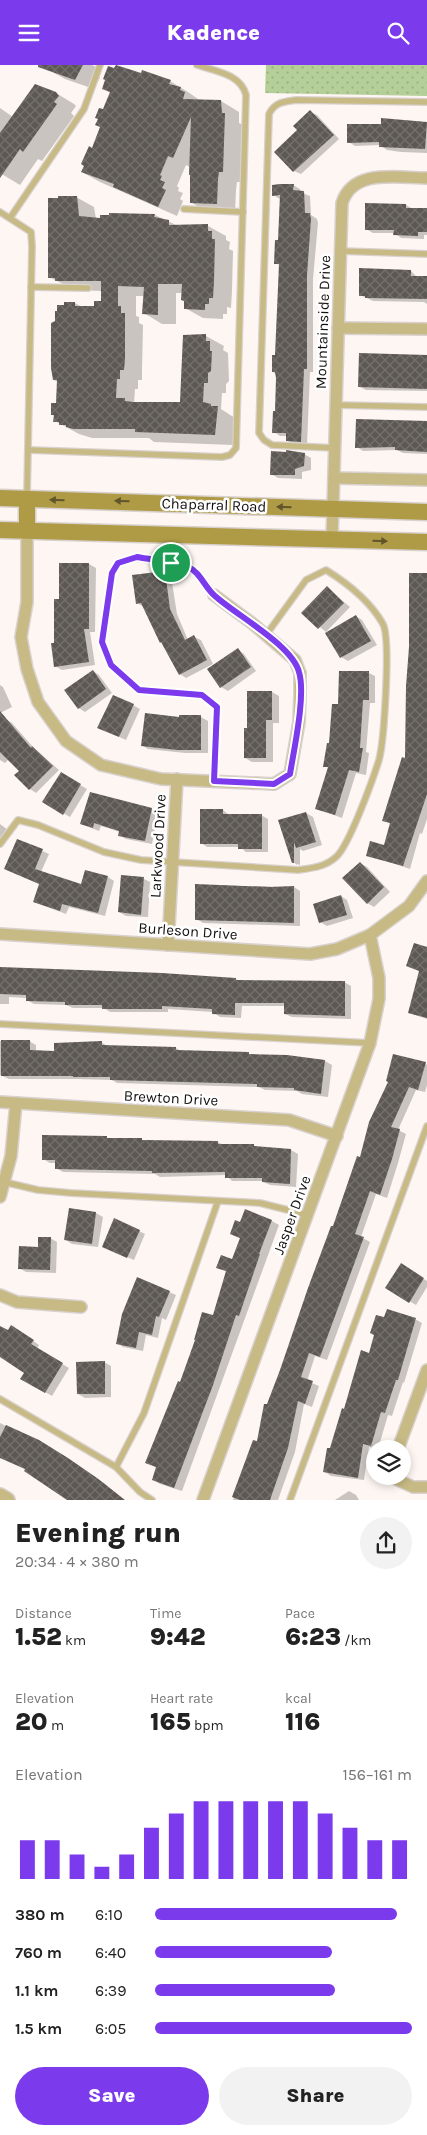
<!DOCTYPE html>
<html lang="en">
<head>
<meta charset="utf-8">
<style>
	:root { --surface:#fff; --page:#f2f2f2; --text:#222; --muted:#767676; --accent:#7c3aed }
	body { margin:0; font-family:Karla,sans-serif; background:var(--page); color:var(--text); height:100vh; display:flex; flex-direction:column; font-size:19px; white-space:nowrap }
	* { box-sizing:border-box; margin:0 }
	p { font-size:16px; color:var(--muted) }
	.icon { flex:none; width:28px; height:28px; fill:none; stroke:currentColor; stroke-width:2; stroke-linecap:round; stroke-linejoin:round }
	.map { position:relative; height:1435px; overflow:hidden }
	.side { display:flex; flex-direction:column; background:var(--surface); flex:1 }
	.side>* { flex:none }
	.buttons { position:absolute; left:366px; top:1375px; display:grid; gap:10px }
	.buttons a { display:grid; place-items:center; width:45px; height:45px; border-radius:50%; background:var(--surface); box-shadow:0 2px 8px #0003; font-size:25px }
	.pin { position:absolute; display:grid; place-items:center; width:42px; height:42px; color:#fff; margin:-21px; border:2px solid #fff; border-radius:50%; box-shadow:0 1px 5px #0007 }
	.round { display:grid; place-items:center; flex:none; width:52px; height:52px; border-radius:26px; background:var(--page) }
	.overview { display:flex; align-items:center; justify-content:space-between; height:85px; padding:0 15px }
	h1 { font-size:28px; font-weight:800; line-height:38px }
	.stats { display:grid; grid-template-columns:repeat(3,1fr); gap:8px; height:85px; padding:5px 15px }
	.stats div { display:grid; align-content:center }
	.stats b { font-size:25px; font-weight:800 }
	.stats small { font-size:14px; font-weight:400 }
	.stats p { font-size:14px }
	.chart { height:140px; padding:10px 15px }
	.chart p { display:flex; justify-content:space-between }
	.chart svg { width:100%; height:90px; margin-top:5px; stroke:var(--accent); stroke-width:6 }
	.button { display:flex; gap:10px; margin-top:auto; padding:10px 15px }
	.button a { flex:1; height:58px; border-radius:30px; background:var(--accent); color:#fff; font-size:20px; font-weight:800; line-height:58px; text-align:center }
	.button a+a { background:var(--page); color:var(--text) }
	ul { padding:0 15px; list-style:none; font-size:16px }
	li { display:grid; grid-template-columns:80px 60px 1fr; align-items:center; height:38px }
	li i { height:12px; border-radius:6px; background:var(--accent) }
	header { display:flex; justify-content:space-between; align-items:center; height:65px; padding:0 15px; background:var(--accent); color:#fff; font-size:22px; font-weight:800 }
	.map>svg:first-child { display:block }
	.green { fill:url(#green-dots) }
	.shadow { fill:#0003 }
	.building { fill:url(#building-cross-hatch) }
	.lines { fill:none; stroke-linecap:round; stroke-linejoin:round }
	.service-casing { stroke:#d8d1ce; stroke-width:8 }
	.minor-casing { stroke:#d8d1ce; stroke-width:14 }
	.tertiary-casing { stroke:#d8d1ce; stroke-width:18 }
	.secondary-casing { stroke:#d8d1ce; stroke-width:19 }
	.service { stroke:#c7ba85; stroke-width:5.5 }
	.minor { stroke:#c7ba85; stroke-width:11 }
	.tertiary { stroke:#c7ba85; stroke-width:15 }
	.secondary { stroke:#af9a46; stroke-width:16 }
	.oneway { fill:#61562b }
	.route-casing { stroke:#fff; stroke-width:10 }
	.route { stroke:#7c3aed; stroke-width:6 }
	.labels { text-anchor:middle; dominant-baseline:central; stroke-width:5; stroke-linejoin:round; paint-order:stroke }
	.street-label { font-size:15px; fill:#131110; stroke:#fff }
</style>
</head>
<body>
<header><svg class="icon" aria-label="menu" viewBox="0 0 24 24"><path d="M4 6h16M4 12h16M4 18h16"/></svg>Kadence<svg class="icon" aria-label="search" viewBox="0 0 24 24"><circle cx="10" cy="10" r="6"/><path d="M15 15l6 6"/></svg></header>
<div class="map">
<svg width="427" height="1435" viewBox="0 0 427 1435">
	<defs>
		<pattern id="green-dots" width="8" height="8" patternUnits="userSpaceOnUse" patternTransform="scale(1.25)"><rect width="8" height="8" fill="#b5cf98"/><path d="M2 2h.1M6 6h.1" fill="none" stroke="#9bb182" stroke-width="1.8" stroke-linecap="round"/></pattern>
		<pattern id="building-cross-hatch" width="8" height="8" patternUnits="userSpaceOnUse" patternTransform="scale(1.25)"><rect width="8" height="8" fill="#5d5854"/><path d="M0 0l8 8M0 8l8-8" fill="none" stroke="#74706d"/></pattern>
	</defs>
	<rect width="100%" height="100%" fill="#fdf6f2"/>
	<!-- green -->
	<polygon class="green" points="266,0 427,0 427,31 265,28"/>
	<!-- shadow -->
	<g class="shadow">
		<polygon points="49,0 92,0 101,5 98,11 100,13 94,24 65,14 47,4"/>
		<polygon points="170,16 188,27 198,34 197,35 221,36 239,47 239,58 243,60 240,117 237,117 236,125 235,149 210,148 192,138 190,102 186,100 177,121 179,123 178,126 183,128 180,134 183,136 177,151 100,117 82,107 101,62 103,46 111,28 103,23"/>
		<polygon points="56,28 74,39 76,41 71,48 74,51 42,96 38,94 20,120 0,108 0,43 13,52"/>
		<polygon points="310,47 317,50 339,74 301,109 294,106 299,65"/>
		<polygon points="382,55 427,58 427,88 401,87 387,85 380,80 355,81 349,77 382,61"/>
		<polygon points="293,120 300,124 300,127 310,131 311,150 317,154 318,158 313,214 313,307 310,307 307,380 293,379 287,375 287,371 280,371 274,367 277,348 276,309 273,307 276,291 281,201 276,198 279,177 280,134 273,130"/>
		<polygon points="76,132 94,142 96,154 101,154 110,151 110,149 155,150 178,161 208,161 226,171 226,175 230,177 229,184 233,186 232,226 231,243 227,242 227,249 223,249 223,254 203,253 185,243 183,228 176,228 176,259 162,259 144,248 145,231 136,231 136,251 139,252 139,258 143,260 142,305 142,315 138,315 138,324 135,324 134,338 181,338 206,271 224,281 223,285 228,288 229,316 226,319 226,328 222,328 221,344 235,353 233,380 154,377 149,373 92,373 79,369 55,356 55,351 52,350 58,339 58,317 54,315 56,257 65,238 75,238 82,242 96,242 102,237 102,226 75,225 49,212"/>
		<polygon points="406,140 413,144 427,143 427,170 424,170 424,174 401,173 395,168 373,168 366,164"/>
		<polygon points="411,206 417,212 427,212 427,239 424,237 373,236 360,230"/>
		<polygon points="427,291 427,326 366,325 360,322"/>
		<polygon points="427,357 427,389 403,388 397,385 363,386 357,382"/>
		<polygon points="304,389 311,393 311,405 302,407 302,414 278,413 271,409"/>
		<polygon points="60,499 89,499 96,503 95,567 90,567 95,600 62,605 55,601 60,536"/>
		<polygon points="165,507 171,511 177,549 188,575 194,572 201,575 213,599 186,613 180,609 144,542 137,538"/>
		<polygon points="427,509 427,754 422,769 420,768 410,804 368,790 385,782 391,759 383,755 406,695"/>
		<polygon points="327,523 350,542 326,567 303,548"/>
		<polygon points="356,551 362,555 377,580 348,596 341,592 327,568"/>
		<polygon points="238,585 244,589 256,606 228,626 221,622"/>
		<polygon points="93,606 99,610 112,628 85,647 79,643"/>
		<polygon points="369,608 375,611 375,638 370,638 366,687 369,688 366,710 356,708 342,753 317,744 329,703 325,701 339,640"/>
		<polygon points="0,620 3,622 12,642 0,648"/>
		<polygon points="248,627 272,627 279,631 279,658 273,658 273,697 252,697 245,693 248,665"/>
		<polygon points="133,640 140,644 126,675 106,666"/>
		<polygon points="180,652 201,652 208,656 208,688 185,688 148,684 142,680 180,654"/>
		<polygon points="5,654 12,658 33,682 59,705 36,728 30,724 20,706 9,694 5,698 0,695 0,658"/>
		<polygon points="61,709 87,724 70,752 44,737"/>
		<polygon points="151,744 158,748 152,779 126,774 120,770 120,767 101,761 99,766 81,759"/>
		<polygon points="223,745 229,750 261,750 268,754 268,787 246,787 240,782 207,782 201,778"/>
		<polygon points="306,748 313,752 322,780 303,786 300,784 300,800 297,799 297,800 293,797 280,756"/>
		<polygon points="0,759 8,765 0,775"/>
		<polygon points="18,775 49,789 41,807 82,821 108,812 114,816 105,851 69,842 66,849 34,837 40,819"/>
		<polygon points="360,798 367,802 390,827 374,842 367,838"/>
		<polygon points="144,814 150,817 148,852 126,851 119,847"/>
		<polygon points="197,820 294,822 300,826 300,861 203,858 197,854"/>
		<polygon points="341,831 347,835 353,853 327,861 320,857"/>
		<polygon points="427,880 427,954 409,948"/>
		<polygon points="0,903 236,914 239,916 344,917 351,921 351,954 292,952 285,949 285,941 242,941 241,953 220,952 213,947 168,944 168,947 110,947 104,943 73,943 66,940 34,939 27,935 27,933 9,932 9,939 0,939"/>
		<polygon points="0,976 29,976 36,980 36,987 55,987 101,977 107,981 176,983 182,987 287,991 325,996 332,1000 328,1032 302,1029 297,1026 265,1025 259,1022 117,1018 112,1015 78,1014 9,1014 0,1010"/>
		<polygon points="425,998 427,1000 427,1020 425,1027 416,1025 398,1065 406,1069 398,1098 387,1133 376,1129 361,1172 370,1177 327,1295 315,1291 307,1316 319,1321 312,1342 304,1339 295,1387 278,1435 233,1435 241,1410 258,1378 267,1341 361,1094 370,1057"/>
		<polygon points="106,1072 111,1075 141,1075 145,1077 218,1077 223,1080 253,1080 258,1083 291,1085 298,1089 296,1122 270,1120 262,1116 232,1116 226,1110 160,1112 155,1109 63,1107 56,1103 56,1098 50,1098 43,1094"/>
		<polygon points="70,1144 96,1148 103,1152 98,1182 72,1179 66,1175"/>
		<polygon points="272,1156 279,1160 182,1426 160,1419 153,1415 157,1403 147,1397 214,1251 227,1207 218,1202 233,1196 241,1174 231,1169 240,1159"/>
		<polygon points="139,1166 145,1169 134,1195 110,1185"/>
		<polygon points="50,1173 57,1177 56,1208 26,1207 19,1203"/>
		<polygon points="401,1200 427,1216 427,1222 416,1240 387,1223"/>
		<polygon points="169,1227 176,1230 166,1255 162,1253 158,1273 146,1270 143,1286 123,1282 117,1278"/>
		<polygon points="385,1254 415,1254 422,1258 404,1318 403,1317 392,1351 388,1350 378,1384 369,1382 364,1415 331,1411 325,1407 331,1385 345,1345"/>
		<polygon points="0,1262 8,1267 18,1265 39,1280 37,1284 69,1303 52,1331 22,1314 26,1308 0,1291"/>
		<polygon points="104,1297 111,1301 111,1332 85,1333 78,1329"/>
		<polygon points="0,1358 46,1381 104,1418 124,1435 70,1435 27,1405 0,1392"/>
		<polygon points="349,1426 356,1430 359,1435 335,1435"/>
	</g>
	<!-- building -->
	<g class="building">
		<polygon points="38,0 83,0 75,15 38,2"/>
		<polygon points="116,0 141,8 142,5 171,15 169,19 181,22 180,25 185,27 183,34 221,35 222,48 225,48 223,107 219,107 218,114 217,139 190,138 190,110 189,110 191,52 173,93 168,91 160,110 162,111 160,115 165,117 162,123 166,125 158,142 113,122 114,119 81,107 84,101 81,99 89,81 92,83 100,62 95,60 98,54 95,53 99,43 103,44 110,27 102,24 105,15 103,14 108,1 114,3"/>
		<polygon points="35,19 56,27 59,31 54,37 57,39 23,87 20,84 0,113 0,68"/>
		<polygon points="310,45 334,70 293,107 274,87 297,65 293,61"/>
		<polygon points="381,53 427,57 425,84 379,82 379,77 347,78 347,59 381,59"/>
		<polygon points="280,119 294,119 293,125 304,126 305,148 310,148 311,154 307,210 307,304 304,304 301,377 286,376 286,368 272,368 273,346 275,346 276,313 275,307 272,307 272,290 275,290 279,199 274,199 275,175 278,175 280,130 272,131 272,120"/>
		<polygon points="58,131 77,131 79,151 100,153 100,150 109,150 109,148 155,149 154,152 169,155 169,160 208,159 208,166 212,166 212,174 215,174 214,216 213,233 209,233 209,239 205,239 205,245 184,244 184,236 181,235 182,219 158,219 158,250 142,249 144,222 118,221 118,241 121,241 121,248 125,248 125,294 124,305 120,305 120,314 117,314 116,333 125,333 125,336 133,337 180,337 183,270 206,269 206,276 210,276 210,286 212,286 211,306 208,308 208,318 204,318 203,337 211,339 211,341 218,341 215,370 135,367 135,364 73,364 66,362 66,360 59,360 59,357 53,357 54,350 51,350 51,338 56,338 57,315 53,315 51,303 51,258 55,256 55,246 57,246 57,240 64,240 64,237 75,237 75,241 94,241 94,236 101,236 101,216 55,216 55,213 48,213 48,133 58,133"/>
		<polygon points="365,138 406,139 406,143 427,143 427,167 418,167 418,171 393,170 394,165 365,165"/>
		<polygon points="359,203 411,205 411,211 427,211 427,234 365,233 365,231 359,231"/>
		<polygon points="359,288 427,290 427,324 358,322"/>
		<polygon points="356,354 427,356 427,387 395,385 395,382 355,383"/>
		<polygon points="286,385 305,388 304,401 295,404 295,410 270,410 271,386 286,387"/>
		<polygon points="59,498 89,498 89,564 84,564 89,597 54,602 51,578 54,578 54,534 59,534"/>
		<polygon points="165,506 170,544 185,575 194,570 207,595 179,610 161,577 160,578 141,538 136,539 132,510"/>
		<polygon points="409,508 427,508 427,729 403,801 366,791 370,776 384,780 390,758 382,756 402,692 405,693 406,621 409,582"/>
		<polygon points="327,521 344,538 318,564 301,548"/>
		<polygon points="356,550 371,576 340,593 325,568"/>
		<polygon points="238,583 251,602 220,623 207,604"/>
		<polygon points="93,605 106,624 78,644 64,625"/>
		<polygon points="339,606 369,606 369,635 363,635 360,683 363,683 359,707 349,705 335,750 315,744 328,702 323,702 327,678 329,678 332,639 338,639"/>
		<polygon points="247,626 272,626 272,655 266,655 266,693 244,693 244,663 247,663"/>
		<polygon points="113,630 134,639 119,672 97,663"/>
		<polygon points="0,646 31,683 32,681 53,701 29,725 14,710 19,706 0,687"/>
		<polygon points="145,648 179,652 179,650 201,650 201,685 177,685 141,681"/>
		<polygon points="61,707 81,719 63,750 42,737"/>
		<polygon points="90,727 152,743 145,776 118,771 119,766 94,758 93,763 80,759"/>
		<polygon points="200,744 223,744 223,749 262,749 262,784 238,784 238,779 200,779"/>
		<polygon points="306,747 316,777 296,783 294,777 294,798 292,798 278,755"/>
		<polygon points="17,774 43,784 35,804 81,819 85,805 108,811 98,848 62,839 60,846 33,837 39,819 4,804"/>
		<polygon points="360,797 384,822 367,839 342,813"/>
		<polygon points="121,810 144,812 141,850 118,847"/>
		<polygon points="195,819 271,822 294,821 294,858 195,855"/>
		<polygon points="341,830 347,850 319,858 313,839"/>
		<polygon points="414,878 427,882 427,953 408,948 419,906 406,901"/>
		<polygon points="0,902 162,908 236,913 236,915 345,916 345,951 284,949 284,938 235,938 235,950 212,949 212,944 162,941 162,944 102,944 102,940 65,940 65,937 26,936 26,930 0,929"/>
		<polygon points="1,975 30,975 30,985 54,986 54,978 102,976 102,980 176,982 176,985 249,987 249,989 287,990 325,995 321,1029 294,1025 294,1023 257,1022 257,1019 110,1015 110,1012 73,1012 73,1011 1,1011"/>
		<polygon points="393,989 426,997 418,1025 409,1022 391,1062 400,1064 392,1094 380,1130 370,1126 355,1169 364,1172 320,1292 309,1288 301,1312 313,1316 305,1339 298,1336 288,1383 270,1435 240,1435 232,1432 253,1375 257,1376 264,1339 267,1339 280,1305 308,1223 331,1161 333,1161 357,1091 360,1092 369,1057 388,1017 386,1016"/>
		<polygon points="42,1070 107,1071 107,1073 142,1073 142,1075 218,1076 218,1079 254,1079 254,1081 291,1084 290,1119 262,1117 262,1113 225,1113 225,1107 152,1108 152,1106 55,1104 55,1095 42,1095"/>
		<polygon points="69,1143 96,1147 92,1179 64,1175"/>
		<polygon points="245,1144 272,1155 259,1189 260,1189 239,1251 236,1250 213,1320 174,1423 152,1415 156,1402 145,1398 178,1316 180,1317 195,1275 194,1275 202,1247 213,1250 226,1206 216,1203 221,1190 232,1194 240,1173 230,1169 235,1155 240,1157"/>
		<polygon points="114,1153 140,1165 127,1193 102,1182"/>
		<polygon points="38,1172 51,1172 50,1205 18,1204 19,1181 38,1182"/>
		<polygon points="401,1198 424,1213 409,1238 385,1223"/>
		<polygon points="137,1212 170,1226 159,1252 156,1251 152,1270 139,1267 136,1283 116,1279 122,1249"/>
		<polygon points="387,1244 416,1253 398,1315 396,1315 385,1348 381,1347 371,1381 363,1379 358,1413 323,1407 327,1383 330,1383 342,1343 344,1344 361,1285 369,1288 374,1270 370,1268 376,1250 384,1252"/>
		<polygon points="11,1260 34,1275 31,1279 63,1298 45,1328 20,1314 24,1308 0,1292 0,1261 8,1265"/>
		<polygon points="105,1296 105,1329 77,1329 76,1297"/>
		<polygon points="6,1360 39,1375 68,1393 97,1413 125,1435 67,1435 24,1406 25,1404 0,1393 0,1372"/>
	</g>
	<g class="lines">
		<!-- service casing -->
		<g class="service-casing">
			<g id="service">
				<polyline points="184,144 243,147"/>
				<polyline points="0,147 31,167 32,181 27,431"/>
				<polyline points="10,153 84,44 100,0"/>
				<polyline points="340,186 427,189"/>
				<polyline points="31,222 88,223"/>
				<polyline points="336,340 427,342"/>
				<path d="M335 383 272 380 264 375 259 368 269 49C275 37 283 37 296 35L427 37"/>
				<path d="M29 385 222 392 230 390 236 383 246 30C241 9 215 6 197 0"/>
				<polyline points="213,716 217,642 202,630 139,625 111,600 102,577 112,508 118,497 137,493 187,502 199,510 214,530"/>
				<path d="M0 779 18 755 38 760 104 787 141 795 298 805C312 803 325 802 336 792 349 781 373 714 379 695 384 676 391 575 383 559 370 536 347 518 326 505L306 515 266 570"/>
				<polyline points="0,959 370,978"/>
				<polyline points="4,1117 38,1125 71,1128 260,1138 308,1150"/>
				<polyline points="0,1334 116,1402 140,1427 152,1435"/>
				<polyline points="116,1402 144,1348 218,1136"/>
				<polyline points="290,1435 427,1061"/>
			</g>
		</g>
		<!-- minor casing -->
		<g class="minor-casing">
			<g id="minor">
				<polyline points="338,263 427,264"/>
				<polyline points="334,413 427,415"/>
				<polyline points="27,465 27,537 21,572 27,604 38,637 66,676 101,700 161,714 274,719 290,709 299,657 300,630 300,608 295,595 253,559 214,530"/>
				<path d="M332 475 342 138C353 103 397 113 427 113"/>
				<polyline points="0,869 310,889 337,884 370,870 409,841 427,816"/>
				<polyline points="168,880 177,714"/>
				<polyline points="0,1037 289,1055 337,1071"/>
				<polyline points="0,1132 11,1091 16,1038"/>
				<polyline points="0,1230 17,1237 81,1242"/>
				<polyline points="398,1384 427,1305"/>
				<polyline points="389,1411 413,1422 427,1422"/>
				<polyline points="203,1435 370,978 379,934 379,913 370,870"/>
			</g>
		</g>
		<!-- tertiary casing -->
		<g class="tertiary-casing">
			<polyline id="tertiary" points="0,1431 7,1435"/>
		</g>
		<!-- secondary casing -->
		<g class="secondary-casing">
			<g id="secondary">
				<polyline points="0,433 427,447"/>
				<polyline points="27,434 27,465"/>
				<polyline points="0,465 427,477"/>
			</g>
		</g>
		<!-- service -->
		<use href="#service" class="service"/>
		<!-- minor -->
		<use href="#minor" class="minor"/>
		<!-- tertiary -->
		<use href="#tertiary" class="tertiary"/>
		<!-- secondary -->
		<use href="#secondary" class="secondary"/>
	</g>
	<!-- one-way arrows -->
	<defs><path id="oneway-solid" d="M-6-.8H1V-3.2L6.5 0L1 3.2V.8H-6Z" transform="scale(1.25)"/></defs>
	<g class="oneway">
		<use href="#oneway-solid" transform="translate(57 435) rotate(-178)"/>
		<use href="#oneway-solid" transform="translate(122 436) rotate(-178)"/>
		<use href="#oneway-solid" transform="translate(284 442) rotate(-178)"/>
		<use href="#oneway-solid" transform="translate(380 476) rotate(2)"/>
	</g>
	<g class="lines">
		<!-- route casing -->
		<g class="route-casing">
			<path id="route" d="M137 492C153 495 171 496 186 501 201 507 204 522 215 531 236 550 292 580 299 607 306 630 294 684 290 709L274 719 214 716 217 642 202 630 139 625 111 600 102 577 112 508 118 498Z"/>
		</g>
		<!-- route -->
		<use href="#route" class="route"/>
	</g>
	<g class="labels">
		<!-- street labels -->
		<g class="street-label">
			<text transform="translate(323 257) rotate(-88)">Mountainside Drive</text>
			<text transform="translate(214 440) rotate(2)">Chaparral Road</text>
			<text transform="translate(158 781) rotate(-87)">Larkwood Drive</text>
			<text transform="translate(188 866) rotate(4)">Burleson Drive</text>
			<text transform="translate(171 1033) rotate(3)">Brewton Drive</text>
			<text transform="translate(292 1150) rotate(-70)">Jasper Drive</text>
		</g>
	</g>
</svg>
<div class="buttons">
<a><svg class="icon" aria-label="layers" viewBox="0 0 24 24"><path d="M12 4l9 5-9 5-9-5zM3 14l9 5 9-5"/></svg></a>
</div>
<div class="pin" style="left:171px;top:498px;background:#1e9e55"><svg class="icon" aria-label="arrive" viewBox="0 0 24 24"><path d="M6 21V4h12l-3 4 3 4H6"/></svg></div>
</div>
<section class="side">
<div class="overview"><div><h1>Evening run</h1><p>20:34 · 4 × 380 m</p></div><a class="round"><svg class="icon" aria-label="share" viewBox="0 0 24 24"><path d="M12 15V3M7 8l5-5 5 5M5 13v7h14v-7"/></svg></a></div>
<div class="stats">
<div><p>Distance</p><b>1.52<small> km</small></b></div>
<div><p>Time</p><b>9:42</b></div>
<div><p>Pace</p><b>6:23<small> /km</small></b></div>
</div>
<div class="stats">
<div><p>Elevation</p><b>20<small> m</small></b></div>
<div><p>Heart rate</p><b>165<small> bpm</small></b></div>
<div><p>kcal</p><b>116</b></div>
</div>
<div class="chart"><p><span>Elevation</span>156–161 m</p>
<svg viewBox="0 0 160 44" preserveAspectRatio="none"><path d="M5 44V25M15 44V25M25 44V32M35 44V38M45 44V32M55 44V19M65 44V12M75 44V6M85 44V6M95 44V6M105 44V6M115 44V6M125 44V12M135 44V19M145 44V25M155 44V25"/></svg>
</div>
<ul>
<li><b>380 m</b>6:10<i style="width:94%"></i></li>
<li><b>760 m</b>6:40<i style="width:69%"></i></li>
<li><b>1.1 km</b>6:39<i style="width:70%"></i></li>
<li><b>1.5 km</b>6:05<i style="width:100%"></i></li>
</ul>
<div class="button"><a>Save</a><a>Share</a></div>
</section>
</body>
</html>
